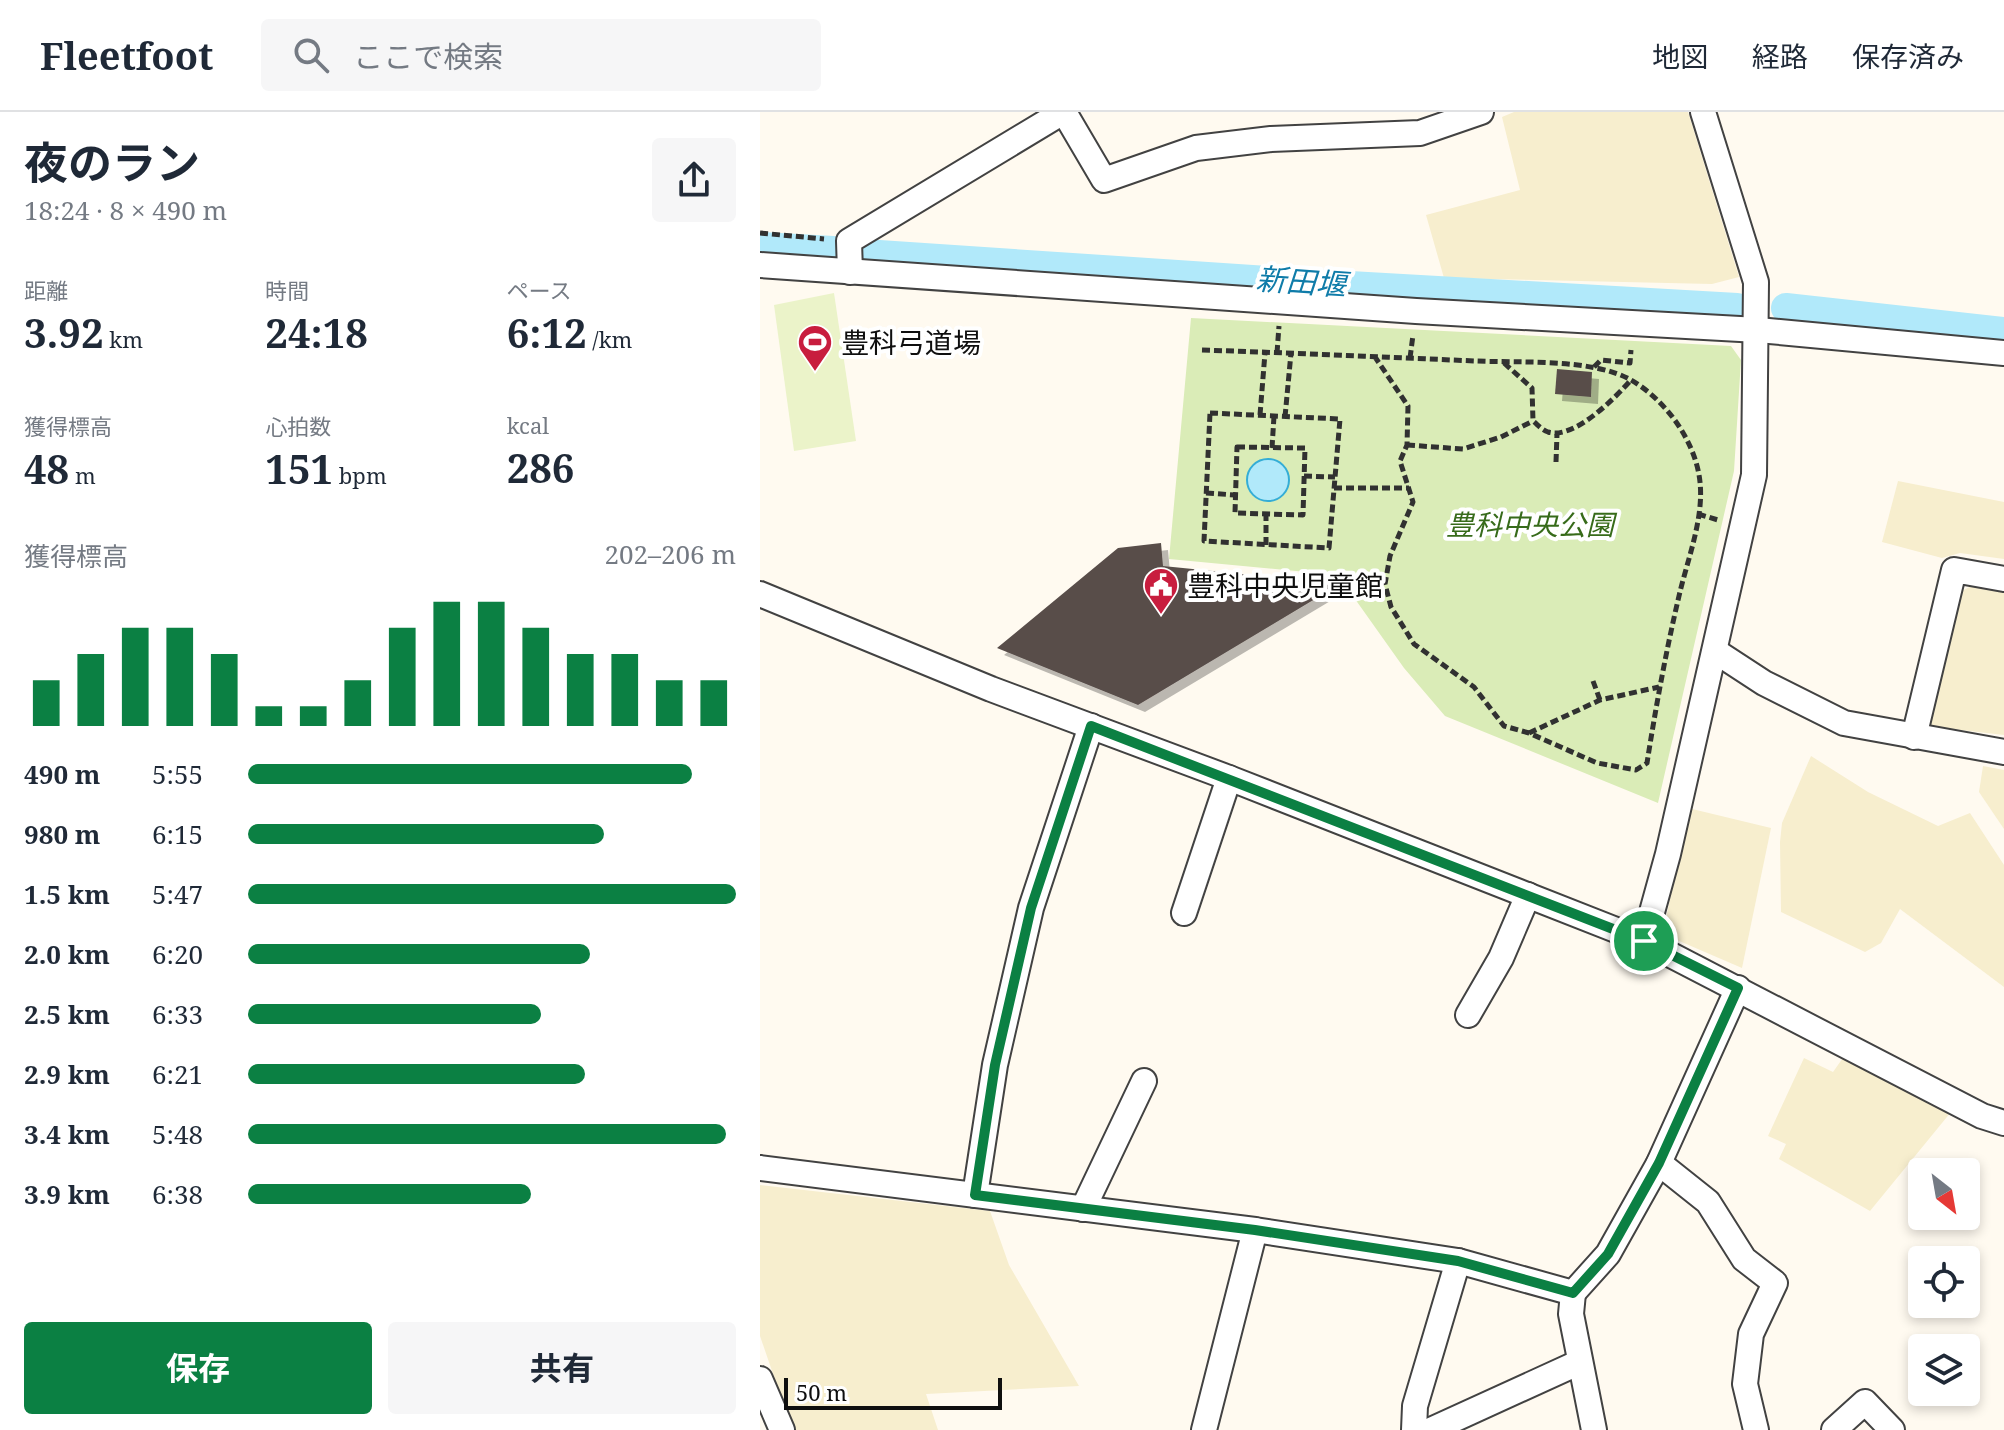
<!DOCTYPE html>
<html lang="ja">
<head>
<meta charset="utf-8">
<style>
	:root { --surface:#fff; --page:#f6f6f7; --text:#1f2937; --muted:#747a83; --line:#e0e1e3; --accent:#0b8043 }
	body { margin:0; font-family:"Noto Serif","Noto Sans JP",serif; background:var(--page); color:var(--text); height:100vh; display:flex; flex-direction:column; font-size:30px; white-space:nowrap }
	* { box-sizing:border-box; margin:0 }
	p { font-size:26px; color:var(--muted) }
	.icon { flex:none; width:44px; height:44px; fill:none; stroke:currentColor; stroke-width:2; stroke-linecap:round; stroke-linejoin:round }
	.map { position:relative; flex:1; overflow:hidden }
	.details { display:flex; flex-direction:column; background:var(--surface); width:760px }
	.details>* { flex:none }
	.needle { width:52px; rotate:149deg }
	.tools { position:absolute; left:1148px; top:1046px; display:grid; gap:16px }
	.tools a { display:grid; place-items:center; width:72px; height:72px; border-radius:8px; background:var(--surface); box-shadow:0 4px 12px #0003; font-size:40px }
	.scale { position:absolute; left:24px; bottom:20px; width:218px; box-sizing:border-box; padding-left:8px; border:4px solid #0f0f0f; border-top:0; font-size:22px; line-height:28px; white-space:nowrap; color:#0f0f0f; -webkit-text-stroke:6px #fff; paint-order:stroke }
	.pin { position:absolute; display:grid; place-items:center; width:68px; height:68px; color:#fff; margin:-34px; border:4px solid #fff; border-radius:50%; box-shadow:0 2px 8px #0007 }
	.round { display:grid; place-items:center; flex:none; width:84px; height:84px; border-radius:8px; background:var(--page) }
	.head { display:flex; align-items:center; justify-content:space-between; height:136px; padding:0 24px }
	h1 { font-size:44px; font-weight:700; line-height:60px }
	.figures { display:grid; grid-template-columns:repeat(3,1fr); gap:12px; height:136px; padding:8px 24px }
	.figures div { display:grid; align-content:center }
	.figures b { font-size:40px; font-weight:700 }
	.figures small { font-size:22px; font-weight:400 }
	.figures p { font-size:22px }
	.chart { height:224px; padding:16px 24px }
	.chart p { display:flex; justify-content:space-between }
	.chart svg { width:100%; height:144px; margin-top:8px; stroke:var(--accent); stroke-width:6 }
	.cta { display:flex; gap:16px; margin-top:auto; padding:16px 24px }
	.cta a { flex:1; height:92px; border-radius:8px; background:var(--accent); color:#fff; font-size:32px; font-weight:700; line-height:92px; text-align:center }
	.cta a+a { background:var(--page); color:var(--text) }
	ul { padding:0 24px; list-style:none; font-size:26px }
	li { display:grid; grid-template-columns:128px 96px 1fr; align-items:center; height:60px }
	li i { height:20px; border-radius:10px; background:var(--accent) }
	header { display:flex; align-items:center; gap:48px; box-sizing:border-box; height:112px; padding:0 40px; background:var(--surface); border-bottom:2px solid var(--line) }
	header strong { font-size:38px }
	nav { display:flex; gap:44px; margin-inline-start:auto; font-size:28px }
	.search { width:560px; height:72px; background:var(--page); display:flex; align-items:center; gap:20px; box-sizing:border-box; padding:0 28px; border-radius:8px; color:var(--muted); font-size:30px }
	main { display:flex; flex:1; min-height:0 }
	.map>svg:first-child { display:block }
	.farmland { fill:#f7eece }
	.green { fill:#daecb7 }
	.pitch { fill:#ebf3c9 }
	.water { fill:#b1e9fa; stroke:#34add6; stroke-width:2 }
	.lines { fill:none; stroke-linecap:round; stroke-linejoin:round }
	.canal { stroke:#b1e9fa; stroke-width:30 }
	.building { fill:#584d4a; filter:url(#shadow) }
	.street-casing { stroke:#424242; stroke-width:28 }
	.path { stroke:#313131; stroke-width:5; stroke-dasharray:8 4; stroke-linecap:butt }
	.street { stroke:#fff; stroke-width:24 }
	.route-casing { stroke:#fff; stroke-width:16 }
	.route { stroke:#0b8043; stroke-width:10 }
	.labels { text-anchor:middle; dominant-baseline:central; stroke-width:8; stroke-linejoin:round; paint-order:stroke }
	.poi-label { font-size:28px; fill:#0f0f0f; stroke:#fff; text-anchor:start }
	.park-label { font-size:28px; font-style:italic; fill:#376b1a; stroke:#fff }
	.water-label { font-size:30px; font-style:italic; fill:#0f7ca9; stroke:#fff }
</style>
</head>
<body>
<header>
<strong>Fleetfoot</strong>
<div class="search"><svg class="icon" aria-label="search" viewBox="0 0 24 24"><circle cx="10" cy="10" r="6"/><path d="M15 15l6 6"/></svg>ここで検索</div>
<nav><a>地図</a><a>経路</a><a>保存済み</a></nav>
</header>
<main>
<section class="details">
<div class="head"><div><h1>夜のラン</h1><p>18:24 · 8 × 490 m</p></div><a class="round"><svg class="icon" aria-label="share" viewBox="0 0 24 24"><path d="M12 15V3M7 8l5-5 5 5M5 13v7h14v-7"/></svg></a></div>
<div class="figures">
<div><p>距離</p><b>3.92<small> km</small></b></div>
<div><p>時間</p><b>24:18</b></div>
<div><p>ペース</p><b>6:12<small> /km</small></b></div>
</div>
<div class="figures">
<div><p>獲得標高</p><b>48<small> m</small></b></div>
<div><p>心拍数</p><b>151<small> bpm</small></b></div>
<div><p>kcal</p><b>286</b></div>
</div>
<div class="chart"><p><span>獲得標高</span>202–206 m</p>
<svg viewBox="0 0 160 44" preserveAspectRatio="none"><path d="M5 44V30M15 44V22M25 44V14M35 44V14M45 44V22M55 44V38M65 44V38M75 44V30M85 44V14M95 44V6M105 44V6M115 44V14M125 44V22M135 44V22M145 44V30M155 44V30"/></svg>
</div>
<ul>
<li><b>490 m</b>5:55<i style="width:91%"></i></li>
<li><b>980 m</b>6:15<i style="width:73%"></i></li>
<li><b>1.5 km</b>5:47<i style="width:100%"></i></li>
<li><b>2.0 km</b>6:20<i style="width:70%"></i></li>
<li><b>2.5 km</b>6:33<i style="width:60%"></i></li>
<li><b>2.9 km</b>6:21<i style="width:69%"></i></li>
<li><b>3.4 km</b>5:48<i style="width:98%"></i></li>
<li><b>3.9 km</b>6:38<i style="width:58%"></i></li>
</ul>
<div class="cta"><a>保存</a><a>共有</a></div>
</section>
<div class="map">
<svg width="1244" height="1318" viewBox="0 0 1244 1318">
	<defs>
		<filter id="shadow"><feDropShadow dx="7" dy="7" stdDeviation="0" flood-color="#0004"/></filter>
	</defs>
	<rect width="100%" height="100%" fill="#fffaf0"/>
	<!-- farmland -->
	<g class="farmland">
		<polygon points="754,0 928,0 979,165 952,172 684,166 666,103 760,78 742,5"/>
		<polygon points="1138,369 1244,390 1244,447 1200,441 1182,446 1122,430"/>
		<polygon points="1215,472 1244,479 1244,623 1167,614 1202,479"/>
		<polygon points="1051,644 1108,680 1178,714 1210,701 1244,753 1244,875 1140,797 1121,831 1105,840 1021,800 1020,730 1022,711"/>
		<polygon points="1223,654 1244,658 1244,717 1219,680"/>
		<polygon points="928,696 1011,716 982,856 910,825 906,807"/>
		<polygon points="1085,943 1191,1000 1110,1099 1019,1047 1026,1032 1008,1024 1044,946 1073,960"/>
		<polygon points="0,1073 230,1099 249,1153 319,1274 166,1282 178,1318 35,1318 24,1294 0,1224"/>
	</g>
	<!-- green -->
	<polygon class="green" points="431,206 971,234 981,248 974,359 898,691 685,604 644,556 578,463 409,447"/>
	<!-- pitch -->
	<polygon class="pitch" points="74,181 96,329 34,339 14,193"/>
	<!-- water -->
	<circle class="water" cx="508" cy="368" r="21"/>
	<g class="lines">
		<!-- canal -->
		<g class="canal">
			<polyline points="0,135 73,139"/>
			<polyline points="104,142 537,171 977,196"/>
			<polyline points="1026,196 1244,220"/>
		</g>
	</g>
	<!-- building -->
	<g class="building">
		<polygon points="797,257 832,260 831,285 795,282"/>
		<polygon points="401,431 403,454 580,472 378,593 237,536 358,436"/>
	</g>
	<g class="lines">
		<!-- street casing -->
		<g class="street-casing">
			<g id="street">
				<polyline points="304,0 344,68 436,36 511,27 660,21 721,0"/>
				<polyline points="0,153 656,199 998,218 1244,241"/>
				<polyline points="90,160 89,129 303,0"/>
				<polyline points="0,482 231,577 469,666 884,829 1222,1004 1244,1011"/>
				<polyline points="955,539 1004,571 1084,611 1244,640"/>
				<polyline points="1154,625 1194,458 1244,467"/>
				<polyline points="424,801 469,666"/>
				<polyline points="884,829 908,742 994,363 996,170 943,0"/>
				<polyline points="708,903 741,846 768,783"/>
				<polyline points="899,1051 948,1090 984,1147 1015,1171 991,1222 985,1272 996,1318"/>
				<polyline points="0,1056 495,1118 698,1149 813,1181 848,1142 899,1051 978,876"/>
				<polyline points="215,1083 235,953 271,796 331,614"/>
				<polyline points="323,1097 384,969"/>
				<polyline points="813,1181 811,1202 834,1318"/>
				<polyline points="0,1267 22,1318"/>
				<polyline points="444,1318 495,1118"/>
				<polyline points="654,1318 655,1294 698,1149"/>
				<polyline points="671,1318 820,1250"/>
				<polyline points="1074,1318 1105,1290 1132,1318"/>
			</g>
		</g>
		<!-- path -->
		<g class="path">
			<polyline points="0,121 64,127"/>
			<path d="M442 238C533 241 624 245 715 249 760 251 832 246 871 268 906 288 936 330 940 370 944 407 927 449 919 484 906 539 896 594 887 651L876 658 837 651 769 621 744 614 714 575 654 532 631 495 625 472 630 444 653 390 640 349 647 333 648 294 615 245"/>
			<polyline points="517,241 519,214"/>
			<polyline points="650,246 653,223"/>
			<path d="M744 251 772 276 773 309C778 313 782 318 788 320 814 328 855 286 871 268"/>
			<polyline points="834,255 841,248 870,251 871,238"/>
			<polygon points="450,301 580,307 569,436 444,429"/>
			<polyline points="500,303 505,241"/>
			<polyline points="525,305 531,241"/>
			<polyline points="647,333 703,337 741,325 773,309"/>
			<polygon points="477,335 545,336 543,403 475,401"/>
			<polyline points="512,336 514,304"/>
			<polyline points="796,350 797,322"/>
			<polyline points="544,364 575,365"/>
			<polyline points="574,376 649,376"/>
			<polyline points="446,381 475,383"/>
			<polyline points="938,402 958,408"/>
			<polyline points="506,433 506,402"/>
			<polyline points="833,569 840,588"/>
			<polyline points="769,621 840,588 899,575"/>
		</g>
		<!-- street -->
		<use href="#street" class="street"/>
	</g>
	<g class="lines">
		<!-- route casing -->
		<g class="route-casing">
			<polygon id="route" points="331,614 884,829 978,876 899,1051 848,1142 813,1181 698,1149 495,1118 215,1083 235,953 271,796"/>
		</g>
		<!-- route -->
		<use href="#route" class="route"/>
	</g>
	<!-- icons -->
	<defs>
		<g id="stadium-pin" transform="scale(1.8)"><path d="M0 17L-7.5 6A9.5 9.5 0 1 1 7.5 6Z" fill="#c81d3e" stroke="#fff"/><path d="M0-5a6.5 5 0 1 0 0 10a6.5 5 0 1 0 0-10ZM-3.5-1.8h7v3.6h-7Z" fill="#fff"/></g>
		<g id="civic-pin" transform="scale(1.8)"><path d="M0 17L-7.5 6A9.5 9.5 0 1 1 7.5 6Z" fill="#c81d3e" stroke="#fff"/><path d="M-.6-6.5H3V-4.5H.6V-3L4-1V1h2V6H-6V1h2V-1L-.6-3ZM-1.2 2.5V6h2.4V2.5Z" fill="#fff"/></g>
	</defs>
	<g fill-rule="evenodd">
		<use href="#stadium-pin" x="55" y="230"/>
		<use href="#civic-pin" x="401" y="473"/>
	</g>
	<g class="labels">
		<!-- poi labels -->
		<g class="poi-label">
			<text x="81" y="230">豊科弓道場</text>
			<text x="427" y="473">豊科中央児童館</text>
		</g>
		<!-- park labels -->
		<g class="park-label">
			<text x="770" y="412">豊科中央公園</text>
		</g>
		<!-- water labels -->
		<g class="water-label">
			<text transform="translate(541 169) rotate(4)">新田堰</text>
		</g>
	</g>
</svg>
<div class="tools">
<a><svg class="needle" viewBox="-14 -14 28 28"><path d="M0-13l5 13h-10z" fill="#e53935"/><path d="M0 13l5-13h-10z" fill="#747a83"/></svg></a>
<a><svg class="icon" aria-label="locate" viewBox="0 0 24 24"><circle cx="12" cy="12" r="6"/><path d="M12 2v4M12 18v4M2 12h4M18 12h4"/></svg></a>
<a><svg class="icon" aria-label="layers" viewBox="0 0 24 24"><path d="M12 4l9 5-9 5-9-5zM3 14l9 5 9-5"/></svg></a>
</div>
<div class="scale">50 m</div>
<div class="pin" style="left:884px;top:829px;background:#1e9e55"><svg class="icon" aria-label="arrive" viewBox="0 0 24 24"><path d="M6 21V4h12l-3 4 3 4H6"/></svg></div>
</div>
</main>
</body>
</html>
